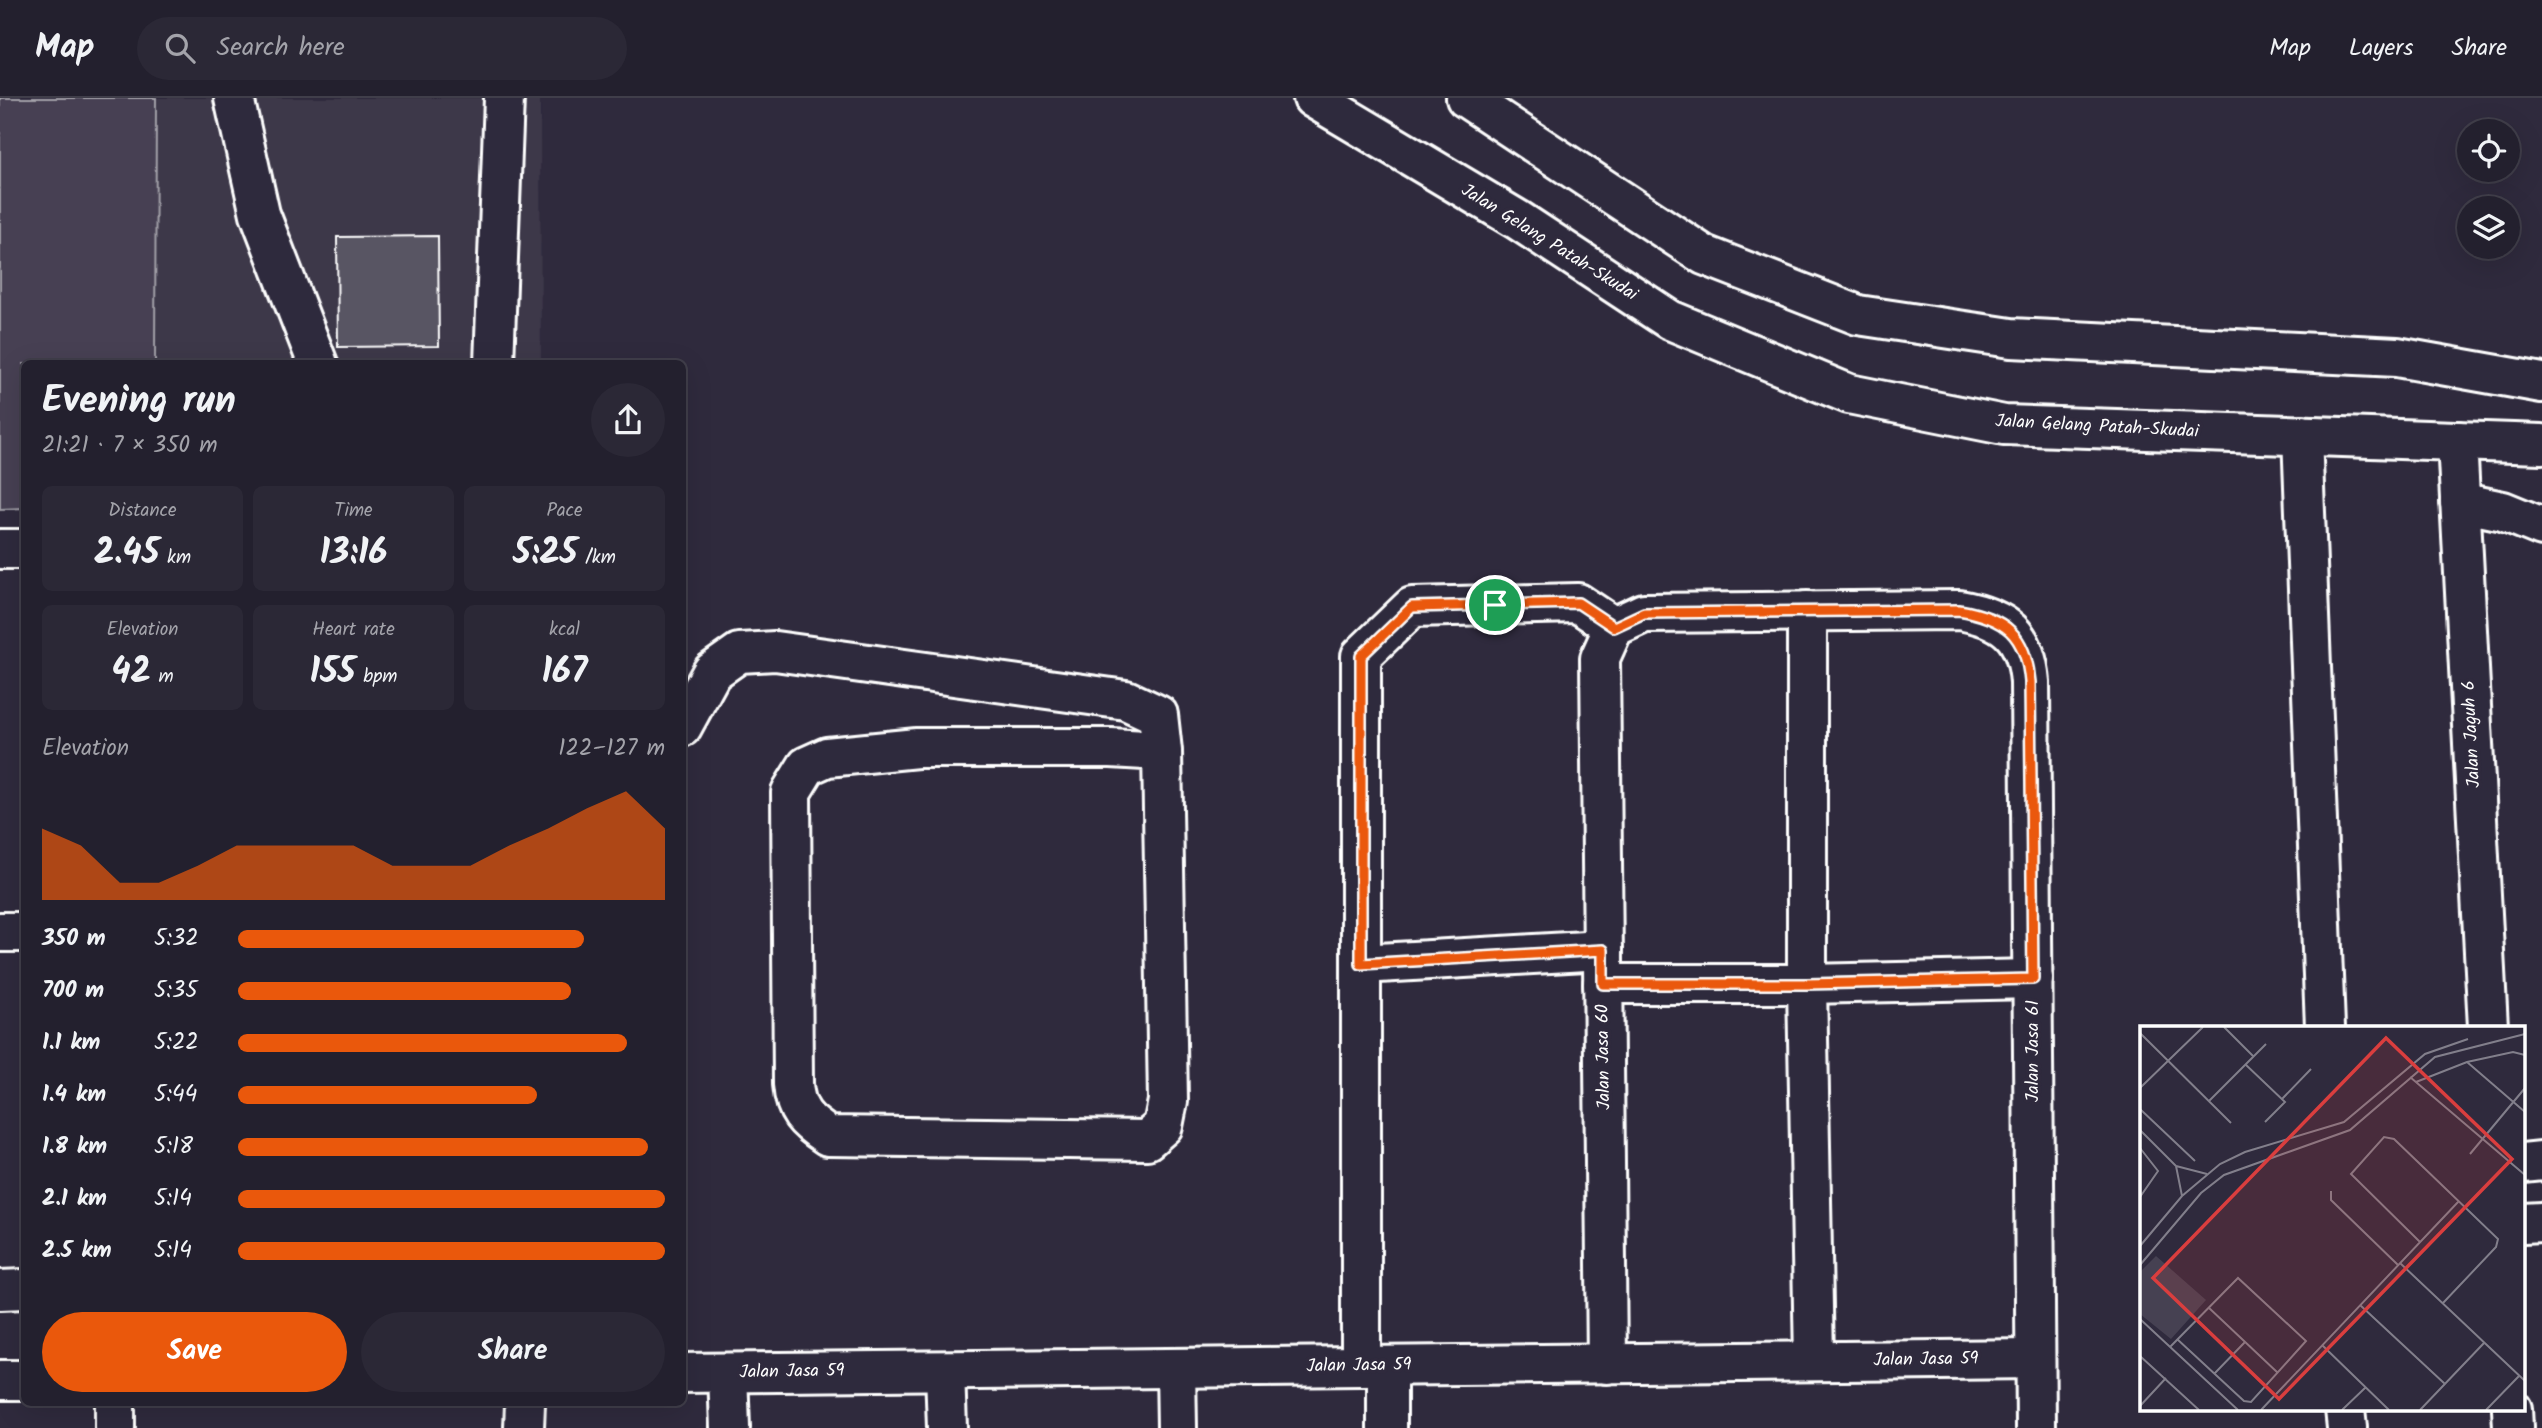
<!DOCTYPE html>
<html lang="en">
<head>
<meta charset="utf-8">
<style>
	:root { --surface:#23202e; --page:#2b2836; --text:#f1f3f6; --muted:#a3a3aa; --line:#403e4a; --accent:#ea580c }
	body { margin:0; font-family:Kalam,sans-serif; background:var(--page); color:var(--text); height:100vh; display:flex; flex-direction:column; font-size:26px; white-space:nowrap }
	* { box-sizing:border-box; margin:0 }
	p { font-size:23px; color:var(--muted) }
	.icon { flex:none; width:38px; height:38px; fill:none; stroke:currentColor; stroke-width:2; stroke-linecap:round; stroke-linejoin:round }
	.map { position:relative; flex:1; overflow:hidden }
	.sheet { position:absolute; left:21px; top:262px; width:665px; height:1046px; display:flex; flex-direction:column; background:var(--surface); border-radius:10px; box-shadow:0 7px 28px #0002,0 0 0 2px var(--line) }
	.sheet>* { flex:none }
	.controls { position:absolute; left:2457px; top:21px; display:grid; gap:14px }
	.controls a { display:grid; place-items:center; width:63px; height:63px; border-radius:50%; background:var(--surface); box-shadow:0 7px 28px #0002,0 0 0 2px var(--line); font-size:35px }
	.pin { position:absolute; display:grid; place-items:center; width:60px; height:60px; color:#fff; margin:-30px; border:4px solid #fff; border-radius:50%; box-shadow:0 2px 7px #0007 }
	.round { display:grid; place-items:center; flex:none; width:74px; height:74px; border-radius:37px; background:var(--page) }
	.headline { display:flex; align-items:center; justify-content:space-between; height:119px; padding:0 21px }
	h1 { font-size:38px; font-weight:700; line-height:52px }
	.stats { display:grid; grid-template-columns:repeat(3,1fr); gap:10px; height:119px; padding:7px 21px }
	.stats div { display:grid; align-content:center; border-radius:10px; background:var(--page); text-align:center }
	.stats b { font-size:35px; font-weight:700 }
	.stats small { font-size:19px; font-weight:400 }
	.stats p { font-size:19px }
	.chart { height:196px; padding:14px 21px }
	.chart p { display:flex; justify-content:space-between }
	.chart svg { width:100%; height:126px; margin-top:7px; fill:var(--accent); opacity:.7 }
	.cta { display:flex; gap:14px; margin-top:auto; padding:14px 21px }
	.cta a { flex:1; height:80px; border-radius:42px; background:var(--accent); color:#fff; font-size:28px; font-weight:700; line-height:80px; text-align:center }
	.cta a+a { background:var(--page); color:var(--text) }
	ul { padding:0 21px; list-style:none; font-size:23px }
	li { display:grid; grid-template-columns:112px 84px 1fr; align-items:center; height:52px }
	li i { height:18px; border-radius:9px; background:var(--accent) }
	header { display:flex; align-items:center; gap:42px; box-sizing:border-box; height:98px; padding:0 35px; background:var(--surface); border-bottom:2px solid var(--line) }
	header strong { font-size:33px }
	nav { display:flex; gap:38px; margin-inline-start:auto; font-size:24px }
	.search { width:490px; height:63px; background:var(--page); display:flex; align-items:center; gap:18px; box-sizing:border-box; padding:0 24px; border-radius:38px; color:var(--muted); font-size:26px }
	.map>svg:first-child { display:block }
	.built { fill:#3c3749 }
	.green { fill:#464152; stroke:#a2a0a8; stroke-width:2 }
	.building { fill:#595564; stroke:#fff; stroke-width:2 }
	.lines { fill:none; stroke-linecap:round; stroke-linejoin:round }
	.minor-casing { stroke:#fff; stroke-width:44 }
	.major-casing { stroke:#fff; stroke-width:44 }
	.minor { stroke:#2f2a3d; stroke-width:38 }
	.major { stroke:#2f2a3d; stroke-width:38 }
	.route-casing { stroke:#fff; stroke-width:14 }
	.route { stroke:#ea580c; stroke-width:9 }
	.labels { text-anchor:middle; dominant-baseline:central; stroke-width:7; stroke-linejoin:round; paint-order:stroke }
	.street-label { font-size:18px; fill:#fff; stroke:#2f2a3d }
	.inset-road { fill:none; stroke:#827f8b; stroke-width:2 }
	.view { fill:#da3e3e; fill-opacity:0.15; stroke:#da3e3e; stroke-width:3.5 }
	.inset-edge { fill:none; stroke:#fff; stroke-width:3.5 }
</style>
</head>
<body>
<header>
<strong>Map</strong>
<div class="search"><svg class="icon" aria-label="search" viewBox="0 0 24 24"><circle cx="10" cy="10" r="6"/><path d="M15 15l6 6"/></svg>Search here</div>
<nav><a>Map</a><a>Layers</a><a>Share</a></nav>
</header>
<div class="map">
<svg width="2542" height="1330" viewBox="0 0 2542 1330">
	<rect width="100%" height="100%" fill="#2f2a3d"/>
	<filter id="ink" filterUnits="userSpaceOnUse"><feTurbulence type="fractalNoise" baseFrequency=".0143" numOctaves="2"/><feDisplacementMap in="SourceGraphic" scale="14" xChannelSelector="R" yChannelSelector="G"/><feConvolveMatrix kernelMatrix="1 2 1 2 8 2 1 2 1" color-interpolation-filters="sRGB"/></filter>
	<g filter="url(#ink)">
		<!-- built -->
		<polygon class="built" points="156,0 540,0 541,266 155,266"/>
		<!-- green -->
		<polygon class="green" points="0,0 156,0 155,266 24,266 24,410 0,411"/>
		<!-- building -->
		<polygon class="building" points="438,138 439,248 338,249 337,139"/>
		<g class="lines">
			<!-- minor casing -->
			<g class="minor-casing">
				<g id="minor">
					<polyline points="234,0 260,116 318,266"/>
					<polyline points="494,266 504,0"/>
					<polyline points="2302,337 2325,929"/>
					<polyline points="2457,343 2488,929"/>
					<polyline points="2460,404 2503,413 2542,429"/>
					<polyline points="0,451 24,451"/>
					<polyline points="1807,513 1807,886 1814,1263"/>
					<path d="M1614 529 1644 515 1959 512C2005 520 2026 536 2030 584L2036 1330"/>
					<path d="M682 629 712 574 739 555 775 553 1126 602 1158 617 1162 653 1168 1003 1163 1028 1147 1042 828 1038C805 1023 795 1013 793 986L791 694 807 668 827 659 917 650H1111L1162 653"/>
					<polyline points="0,834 24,834"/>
					<polyline points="1361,866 1603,852"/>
					<polyline points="1603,886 1807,886 2033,881"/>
					<polyline points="2523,1065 2542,1063"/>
					<polyline points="2523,1125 2542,1124"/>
					<polyline points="0,1192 24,1191"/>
					<polyline points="1607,1266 1600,560 1614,529"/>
					<polyline points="1361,1268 1361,558 1412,509 1578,505 1614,529"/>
					<polyline points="1387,1268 1387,1330"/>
					<polyline points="1176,1270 1177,1330"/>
					<polyline points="945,1273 947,1330"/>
					<polyline points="682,1275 2035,1261"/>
					<polyline points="728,1275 730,1330"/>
					<polyline points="0,1282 24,1282"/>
					<polyline points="115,1306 115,1330"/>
					<polyline points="2345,1311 2347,1330"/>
					<polyline points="2512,1311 2513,1330"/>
					<polyline points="524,1330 525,1306"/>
				</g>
			</g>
			<!-- major casing -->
			<g class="major-casing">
				<g id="major">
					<polyline points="1313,0 1518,122 1670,222 1849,296 2004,327 2542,346"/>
					<polyline points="1466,0 1704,157 1858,217 2011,240 2397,259 2542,285"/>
				</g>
			</g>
			<!-- minor -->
			<use href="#minor" class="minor"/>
			<!-- major -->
			<use href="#major" class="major"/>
		</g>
	</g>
	<g class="lines" filter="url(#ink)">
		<!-- route casing -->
		<g class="route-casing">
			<path id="route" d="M1578 505 1614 529 1644 515 1959 512C2005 520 2026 536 2030 584L2033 881 1807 886H1603V852L1361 866V558L1412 509Z"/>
		</g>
		<!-- route -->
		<use href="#route" class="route"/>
	</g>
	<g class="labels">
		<!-- street labels -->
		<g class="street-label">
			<text transform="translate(1549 145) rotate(32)">Jalan Gelang Patah-Skudai</text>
			<text transform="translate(2097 329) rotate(3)">Jalan Gelang Patah-Skudai</text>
			<text transform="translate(2472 636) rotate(-93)">Jalan Jaguh 6</text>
			<text transform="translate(2033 953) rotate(-90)">Jalan Jasa 61</text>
			<text transform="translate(1604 959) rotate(-91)">Jalan Jasa 60</text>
			<text transform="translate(1926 1262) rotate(-1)">Jalan Jasa 59</text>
			<text transform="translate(1359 1268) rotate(-1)">Jalan Jasa 59</text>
			<text transform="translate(792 1274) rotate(-1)">Jalan Jasa 59</text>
		</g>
	</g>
	<!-- overview -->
	<g transform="translate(2140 928)">
		<rect width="385" height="385" fill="#2f2a3d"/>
		<path d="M16 230 66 274 31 313 0 288V246Z" fill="#464152"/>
		<path class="inset-road" d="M84 1 113 30M0 7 91 97M327 36 385 86M105 38 145 76 125 96M270 51 385 149M276 56 327 36 373 26 385 29M0 62 63 1M142 73 171 43M69 75 126 18M0 83 55 135M0 104 36 140M0 122 18 145 0 171M330 128 385 62M36 140 67 148M36 140 42 170M191 165V174L258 239M280 216 211 148 244 111 254 113 358 213 356 221 303 277M0 220 42 170 80 138 105 126 204 96 285 28 328 13M260 237 385 355M0 239 61 167 84 149 210 104 295 31 385 8M220 279 305 358M68 281 138 347M0 293 98 384M182 319 249 384M30 321 98 252 166 315 111 376 104 375 37 313M0 330 59 384M74 348 105 316M0 380 26 352M121 384 319 175M202 384 226 361M280 384 344 317M346 384 379 350"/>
		<path class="view" d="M246 12 372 133 139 373 13 252Z"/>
		<rect width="385" height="385" class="inset-edge"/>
	</g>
</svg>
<div class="controls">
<a><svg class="icon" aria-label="locate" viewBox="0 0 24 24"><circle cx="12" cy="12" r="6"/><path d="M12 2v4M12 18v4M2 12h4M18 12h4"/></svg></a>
<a><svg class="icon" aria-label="layers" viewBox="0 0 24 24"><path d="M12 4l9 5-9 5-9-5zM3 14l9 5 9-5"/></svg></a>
</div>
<div class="pin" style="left:1495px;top:507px;background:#1e9e55"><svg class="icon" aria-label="arrive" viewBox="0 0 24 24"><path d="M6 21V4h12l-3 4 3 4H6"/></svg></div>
<section class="sheet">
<div class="headline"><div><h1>Evening run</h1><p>21:21 · 7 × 350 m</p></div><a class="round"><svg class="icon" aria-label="share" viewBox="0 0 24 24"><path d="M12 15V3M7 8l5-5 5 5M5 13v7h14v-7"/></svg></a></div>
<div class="stats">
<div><p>Distance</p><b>2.45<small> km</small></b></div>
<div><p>Time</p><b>13:16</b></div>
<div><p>Pace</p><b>5:25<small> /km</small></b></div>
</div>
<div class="stats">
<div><p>Elevation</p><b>42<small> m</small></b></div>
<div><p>Heart rate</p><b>155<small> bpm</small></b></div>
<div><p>kcal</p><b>167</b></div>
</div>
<div class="chart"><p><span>Elevation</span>122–127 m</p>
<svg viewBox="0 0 160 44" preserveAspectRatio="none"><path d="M0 44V19L10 25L20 38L30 38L40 32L50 25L60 25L70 25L80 25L90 32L100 32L110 32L120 25L130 19L140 12L150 6L160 19V44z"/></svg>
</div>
<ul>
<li><b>350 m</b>5:32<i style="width:81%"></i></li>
<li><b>700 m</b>5:35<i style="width:78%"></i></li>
<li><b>1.1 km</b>5:22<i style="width:91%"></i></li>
<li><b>1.4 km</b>5:44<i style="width:70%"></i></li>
<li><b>1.8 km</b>5:18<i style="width:96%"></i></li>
<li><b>2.1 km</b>5:14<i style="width:100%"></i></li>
<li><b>2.5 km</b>5:14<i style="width:100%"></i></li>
</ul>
<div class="cta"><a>Save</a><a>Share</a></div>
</section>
</div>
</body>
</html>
